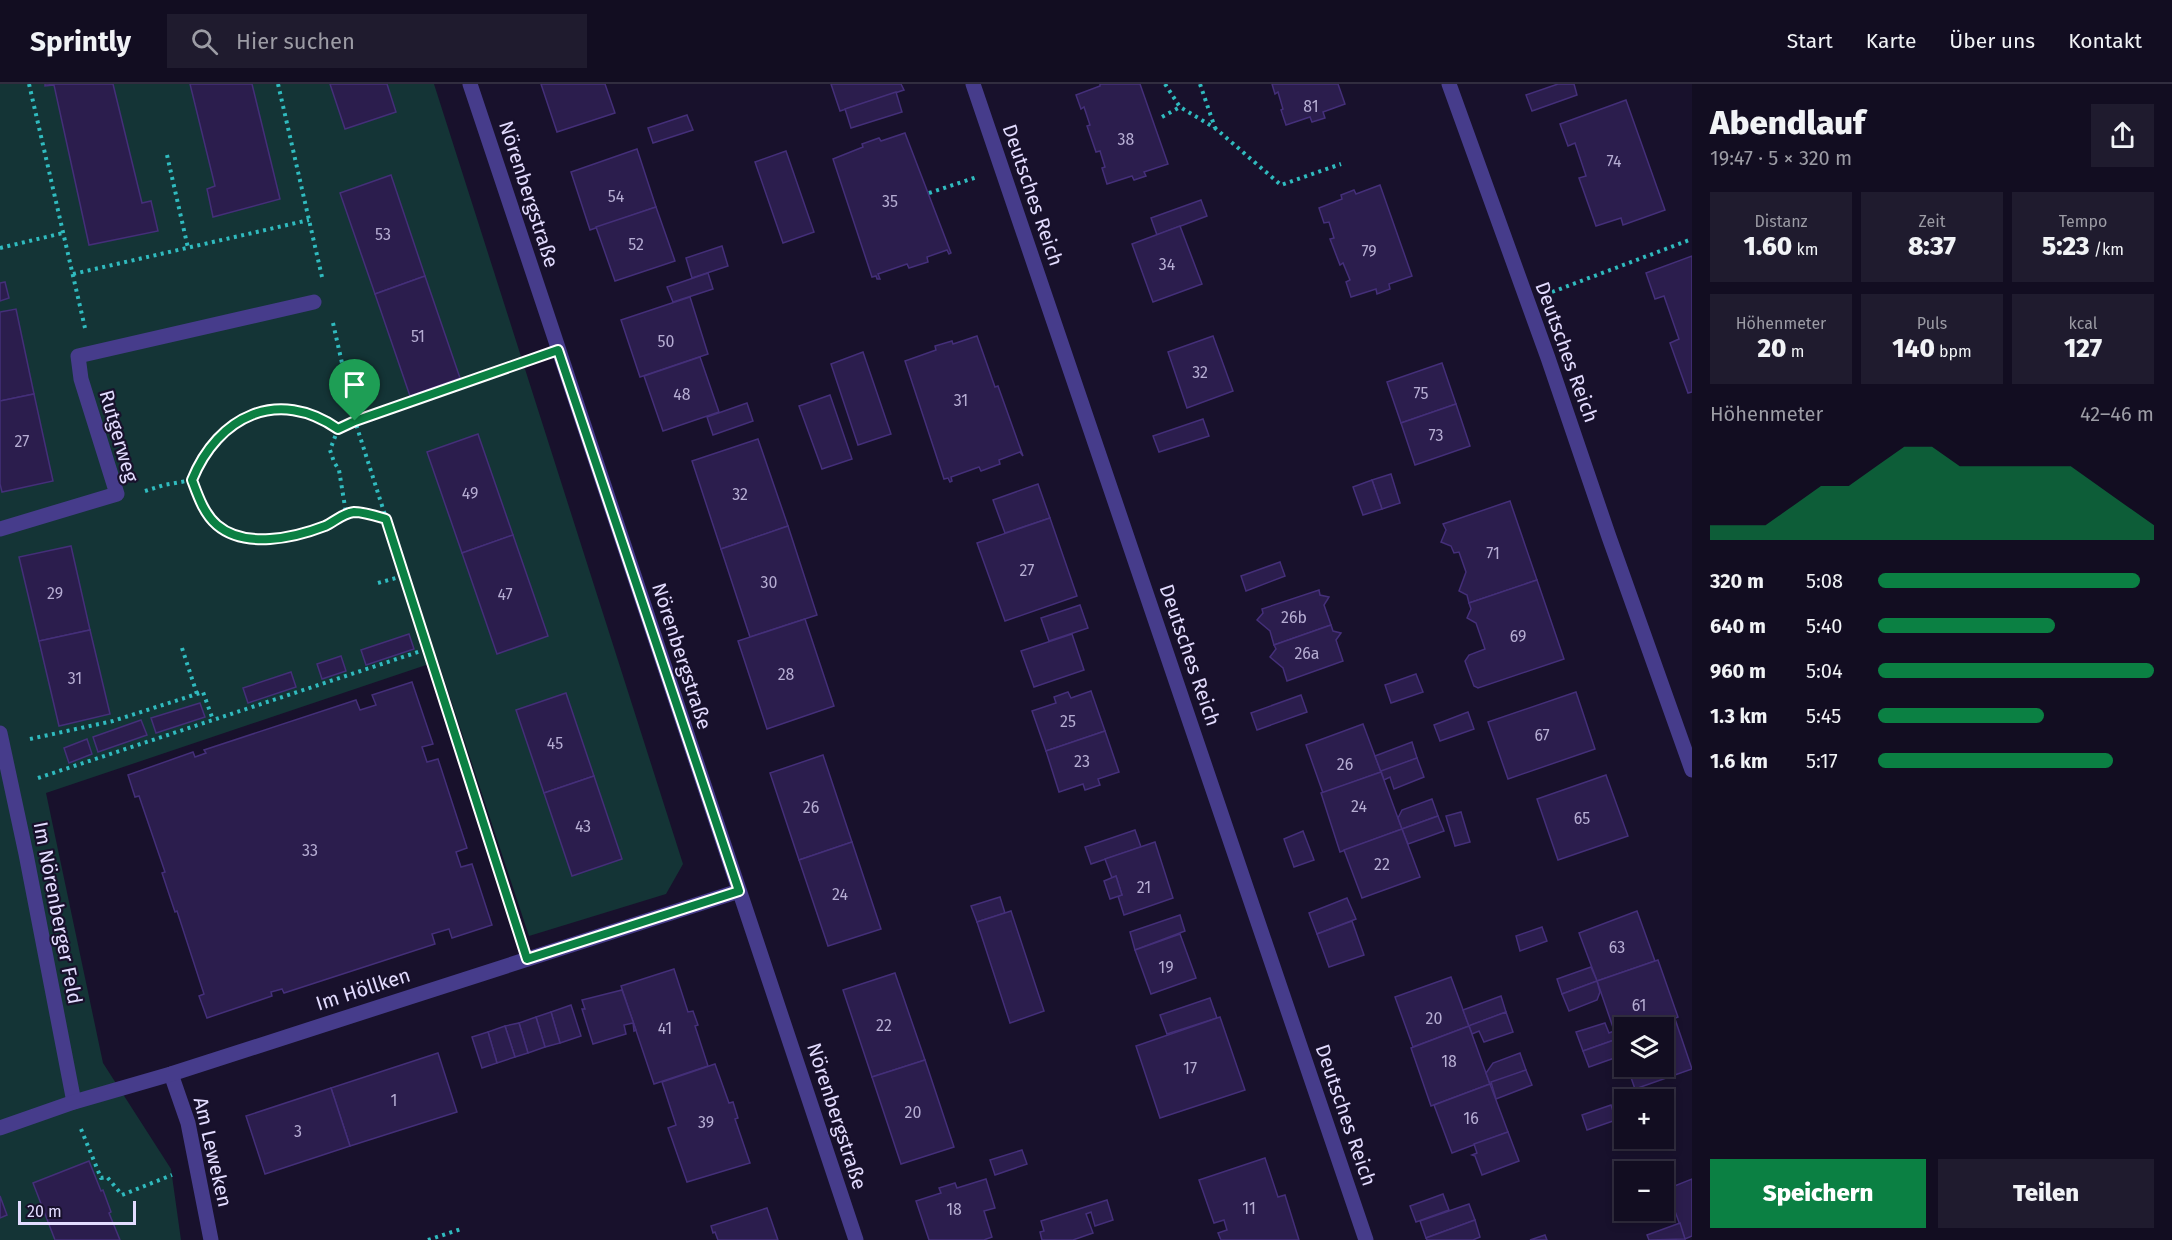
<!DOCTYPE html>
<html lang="de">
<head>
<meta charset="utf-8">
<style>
	:root { --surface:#120d21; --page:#1f1b2e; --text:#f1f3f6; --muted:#9c9ca5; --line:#312d3f; --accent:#0b8043 }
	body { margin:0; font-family:"Fira Sans",sans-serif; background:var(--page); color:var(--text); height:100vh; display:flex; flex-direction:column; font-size:22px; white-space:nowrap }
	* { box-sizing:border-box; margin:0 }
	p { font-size:20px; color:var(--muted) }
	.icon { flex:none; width:33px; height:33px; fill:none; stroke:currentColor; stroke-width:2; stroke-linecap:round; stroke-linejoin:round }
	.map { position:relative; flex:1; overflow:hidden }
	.panel { display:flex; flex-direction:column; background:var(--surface); width:480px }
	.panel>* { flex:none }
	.buttons { position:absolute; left:1614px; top:933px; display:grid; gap:12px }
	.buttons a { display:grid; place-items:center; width:60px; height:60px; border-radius:0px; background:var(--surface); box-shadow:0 3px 9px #0003,0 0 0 2px var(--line); font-size:30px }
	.scale { position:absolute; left:18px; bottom:15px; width:118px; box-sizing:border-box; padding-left:6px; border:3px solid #e3dcff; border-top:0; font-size:16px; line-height:21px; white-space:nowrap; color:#e3dcff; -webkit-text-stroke:4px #18112c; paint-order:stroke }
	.pin { position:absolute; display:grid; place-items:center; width:51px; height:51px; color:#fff; margin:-62px -26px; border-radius:50% 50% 50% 0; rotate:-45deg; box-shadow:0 0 6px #0007 }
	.pin .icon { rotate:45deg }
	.round { display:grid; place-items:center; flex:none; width:63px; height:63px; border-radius:0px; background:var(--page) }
	.overview { display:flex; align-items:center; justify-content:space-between; height:102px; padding:0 18px }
	h1 { font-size:33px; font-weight:800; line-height:45px }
	.figures { display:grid; grid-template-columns:repeat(3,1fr); gap:9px; height:102px; padding:6px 18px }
	.figures div { display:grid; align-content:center; border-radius:0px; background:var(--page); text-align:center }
	.figures b { font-size:26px; font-weight:800 }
	.figures small { font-size:16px; font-weight:400 }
	.figures p { font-size:16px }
	.chart { height:168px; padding:12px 18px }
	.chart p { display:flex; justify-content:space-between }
	.chart svg { width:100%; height:108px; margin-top:6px; fill:var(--accent); opacity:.7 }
	.button { display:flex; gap:12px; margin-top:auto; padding:12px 18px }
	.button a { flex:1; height:69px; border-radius:0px; background:var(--accent); color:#fff; font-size:24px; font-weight:800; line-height:69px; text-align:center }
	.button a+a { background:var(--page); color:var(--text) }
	ul { padding:0 18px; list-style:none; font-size:20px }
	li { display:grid; grid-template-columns:96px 72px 1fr; align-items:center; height:45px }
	li i { height:15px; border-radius:8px; background:var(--accent) }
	header { display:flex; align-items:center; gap:36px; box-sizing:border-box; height:84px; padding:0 30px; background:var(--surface); border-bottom:2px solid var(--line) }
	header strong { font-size:28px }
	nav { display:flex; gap:33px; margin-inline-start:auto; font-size:21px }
	.search { width:420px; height:54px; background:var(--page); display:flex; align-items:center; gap:15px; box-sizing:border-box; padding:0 21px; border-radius:0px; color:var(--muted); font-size:22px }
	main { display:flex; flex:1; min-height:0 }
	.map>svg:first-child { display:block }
	.green { fill:#143436 }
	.building { fill:#2b1d4d; stroke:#442f79; stroke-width:1.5 }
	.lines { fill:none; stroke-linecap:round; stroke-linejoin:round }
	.path { stroke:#30bbbf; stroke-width:4; stroke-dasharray:3 4.5; stroke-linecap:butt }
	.service { stroke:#463c8b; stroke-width:15 }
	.minor { stroke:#463c8b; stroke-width:15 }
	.route-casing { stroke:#fff; stroke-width:12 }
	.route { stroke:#0b8043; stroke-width:8 }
	.labels { text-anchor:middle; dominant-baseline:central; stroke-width:4.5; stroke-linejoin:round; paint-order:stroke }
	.number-label { font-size:16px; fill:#b5acd2 }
	.street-label { font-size:20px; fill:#e3dcff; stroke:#18112c }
</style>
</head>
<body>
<header>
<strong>Sprintly</strong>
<div class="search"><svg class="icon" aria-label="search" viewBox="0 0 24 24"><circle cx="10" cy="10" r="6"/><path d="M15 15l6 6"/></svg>Hier suchen</div>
<nav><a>Start</a><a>Karte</a><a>Über uns</a><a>Kontakt</a></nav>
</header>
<main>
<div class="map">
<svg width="1692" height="1156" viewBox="0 0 1692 1156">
	<rect width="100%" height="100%" fill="#18112c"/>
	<!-- green -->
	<polygon class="green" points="0,0 434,0 683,780 666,810 529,852 438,577 46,709 103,979 171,1085 181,1156 0,1156"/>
	<!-- building -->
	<g class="building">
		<polygon points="45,0 113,0 142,119 151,117 158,147 89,161 54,1 45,2"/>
		<polygon points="190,0 252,0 280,115 213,133 207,105 215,102"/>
		<polygon points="330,0 387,0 396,28 345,45"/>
		<polygon points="541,0 605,0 615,29 557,48"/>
		<polygon points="831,0 901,0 904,6 840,27"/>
		<polygon points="1100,0 1140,0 1168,80 1144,88 1146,92 1134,96 1132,92 1107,100 1102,84 1105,83 1100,67 1096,68 1087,42 1090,41 1084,23 1081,25 1076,11 1100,2"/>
		<polygon points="1272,0 1338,0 1345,20 1323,28 1325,34 1312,38 1310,33 1286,41 1281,26 1283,25 1278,8 1275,10"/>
		<polygon points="1558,0 1574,0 1577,11 1532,27 1526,11"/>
		<polygon points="896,8 902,28 851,44 845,25"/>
		<polygon points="1626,16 1665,126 1623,141 1621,134 1596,142 1579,94 1586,92 1575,59 1568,62 1560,40"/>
		<polygon points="687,31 693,46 653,59 648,44"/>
		<polygon points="905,49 951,169 949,170 947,166 927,173 928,178 909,184 907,180 878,190 880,195 877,195 876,192 872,193 833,75 863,63 862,60 879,54 881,57"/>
		<polygon points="637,65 656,123 590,146 571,88"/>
		<polygon points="786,67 814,148 783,159 755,78"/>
		<polygon points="391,91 425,192 375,210 340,109"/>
		<polygon points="1380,101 1412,192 1389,200 1390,205 1377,210 1376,205 1351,213 1346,198 1350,196 1343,179 1340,181 1330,155 1334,154 1329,138 1324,139 1319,124 1342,115 1341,111 1354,106 1356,110"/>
		<polygon points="1201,116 1207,132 1157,151 1151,134"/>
		<polygon points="656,123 675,177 615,197 596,143"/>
		<polygon points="1180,142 1202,200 1153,218 1132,160"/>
		<polygon points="722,162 728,182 692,194 686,174"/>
		<polygon points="1692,172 1692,308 1688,309 1670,259 1679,255 1664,212 1655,215 1646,189"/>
		<polygon points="708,189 713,205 673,218 667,203"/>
		<polygon points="425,192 460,294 410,312 375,210"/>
		<polygon points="5,198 9,214 0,217 0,199"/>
		<polygon points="690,213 708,270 640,293 621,236"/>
		<polygon points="16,225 34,310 0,317 0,228"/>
		<polygon points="977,252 995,303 998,302 1023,372 1020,368 999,376 1000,380 981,387 979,383 951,393 952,397 950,398 948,394 944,395 905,277 936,266 935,262 952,257 953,260"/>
		<polygon points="1213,252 1233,307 1187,324 1168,268"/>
		<polygon points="863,268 891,350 858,361 831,280"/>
		<polygon points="700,273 719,328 663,347 644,292"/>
		<polygon points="1442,279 1456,320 1401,339 1387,298"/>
		<polygon points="34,310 53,397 2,408 0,400 0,317"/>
		<polygon points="830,311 852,375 822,385 799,322"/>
		<polygon points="747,319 753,337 713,351 707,333"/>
		<polygon points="1456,320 1470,362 1415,381 1401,339"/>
		<polygon points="1203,335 1209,352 1159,368 1153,352"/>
		<polygon points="478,350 513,451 462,469 427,368"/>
		<polygon points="758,355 788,442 721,465 692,377"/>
		<polygon points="1391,390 1400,419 1382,425 1372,396"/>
		<polygon points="1372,396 1382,425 1363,431 1353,403"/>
		<polygon points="1038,400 1050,434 1005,449 993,416"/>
		<polygon points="1510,417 1537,496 1469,519 1467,511 1459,507 1466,488 1459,468 1454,469 1451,462 1441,458 1446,446 1443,440"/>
		<polygon points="1050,434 1077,512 1005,537 977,459"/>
		<polygon points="788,442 817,531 750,553 721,465"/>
		<polygon points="513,451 548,552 497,570 462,469"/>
		<polygon points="71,462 90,546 39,557 19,473"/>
		<polygon points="1280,478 1285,492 1246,507 1241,492"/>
		<polygon points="1537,496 1564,575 1478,604 1474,602 1465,577 1469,571 1485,565 1476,539 1467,534 1471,525 1469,519"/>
		<polygon points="1319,506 1320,511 1329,513 1324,521 1331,541 1274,561 1270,547 1257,536 1263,529 1262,525"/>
		<polygon points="1080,521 1088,544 1049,557 1041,534"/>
		<polygon points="805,535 834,622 767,645 738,557"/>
		<polygon points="1331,541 1333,547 1341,549 1336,556 1343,577 1287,597 1283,584 1270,573 1276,565 1274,561"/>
		<polygon points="90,546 110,630 59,642 39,557"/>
		<polygon points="409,550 414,565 366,581 361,566"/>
		<polygon points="1072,550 1084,586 1034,603 1021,567"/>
		<polygon points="341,572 346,587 322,595 317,580"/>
		<polygon points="291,588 296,603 248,619 243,604"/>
		<polygon points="1416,590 1423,608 1391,619 1385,601"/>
		<polygon points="412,598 433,660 422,663 427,678 438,675 467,764 456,768 461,783 472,780 492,841 452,854 449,845 432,850 435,860 284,909 282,905 271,908 272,912 207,934 199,912 204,910 177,827 175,828 162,789 165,788 139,712 135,713 128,691 193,668 195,673 206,669 204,666 356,616 360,626 376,621 372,611"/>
		<polygon points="1091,607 1105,647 1046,667 1032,627 1056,619 1054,613 1068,608 1071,614"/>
		<polygon points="1576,608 1595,665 1508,695 1488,638"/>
		<polygon points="566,609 594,692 544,709 516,626"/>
		<polygon points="1301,611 1307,628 1257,646 1251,629"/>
		<polygon points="200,619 205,633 156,649 151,634"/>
		<polygon points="1468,628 1474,645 1440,657 1434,641"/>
		<polygon points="141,636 147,651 98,668 93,653"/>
		<polygon points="1363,640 1381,688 1323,709 1306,661"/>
		<polygon points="1105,647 1119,688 1098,695 1100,701 1085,706 1083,700 1059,708 1046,667"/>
		<polygon points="87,655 92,670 69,679 64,664"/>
		<polygon points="1412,658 1417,674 1381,688 1375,672"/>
		<polygon points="823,671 852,758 799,776 770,689"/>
		<polygon points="1417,674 1424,693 1394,705 1390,693 1384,696 1381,687"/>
		<polygon points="1381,688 1402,745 1340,768 1321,709"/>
		<polygon points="1606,691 1628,752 1558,776 1537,715"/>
		<polygon points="594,692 622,775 572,792 544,709"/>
		<polygon points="1432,715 1438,732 1402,745 1398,734 1402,726"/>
		<polygon points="1461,728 1470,758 1455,762 1446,732"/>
		<polygon points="1438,732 1444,747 1408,760 1402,745"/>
		<polygon points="1402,745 1420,793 1362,814 1344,766"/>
		<polygon points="1135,746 1141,763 1091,780 1085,763"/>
		<polygon points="1303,747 1314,776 1294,783 1284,755"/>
		<polygon points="852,758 881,845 828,862 799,776"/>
		<polygon points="1155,758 1173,814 1124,831 1118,812 1122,811 1116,792 1112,794 1105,775"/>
		<polygon points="1116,792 1122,811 1110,815 1104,797"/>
		<polygon points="1000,813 1005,829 977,838 971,822"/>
		<polygon points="1347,814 1356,835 1317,850 1309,829"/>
		<polygon points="1011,827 1044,927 1010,939 977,838"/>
		<polygon points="1637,827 1655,877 1597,897 1579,849"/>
		<polygon points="1180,831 1185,847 1135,866 1130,848"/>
		<polygon points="1352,837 1364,871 1329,883 1317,850"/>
		<polygon points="1542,843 1547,857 1520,867 1516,852"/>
		<polygon points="1180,850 1196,894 1151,910 1135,866"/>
		<polygon points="1658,876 1678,933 1649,944 1624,944 1624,952 1617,955 1597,897"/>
		<polygon points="1591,883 1597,897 1562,910 1557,895"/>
		<polygon points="674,885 688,928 693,927 698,941 695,942 708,982 654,1000 621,902"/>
		<polygon points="895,889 925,976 872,993 843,906"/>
		<polygon points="1451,893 1469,942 1413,963 1395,913"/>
		<polygon points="1597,897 1600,908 1597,916 1569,927 1562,910"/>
		<polygon points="622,906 636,946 634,947 633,939 624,941 626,950 593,960 582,925 585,925 582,916"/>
		<polygon points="1501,912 1506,928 1469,942 1463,926"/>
		<polygon points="1210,914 1217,934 1167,950 1160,931"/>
		<polygon points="571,921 581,952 560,959 551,928"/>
		<polygon points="551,928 560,959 545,963 536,933"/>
		<polygon points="1506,928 1513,948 1484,958 1479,947 1472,950 1469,942 1471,941"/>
		<polygon points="536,933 545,963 528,969 519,939"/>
		<polygon points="1220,933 1245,1006 1160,1034 1136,962"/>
		<polygon points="1675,935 1692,985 1635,1005 1627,982 1664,982 1664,944 1649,944"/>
		<polygon points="519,939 528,969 515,973 505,942"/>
		<polygon points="1605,939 1609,949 1614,947 1617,955 1583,967 1576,948"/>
		<polygon points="505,942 515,973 497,979 488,948"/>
		<polygon points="1469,942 1490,1000 1431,1022 1411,964"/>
		<polygon points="488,948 497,979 482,984 472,953"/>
		<polygon points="1624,952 1624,975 1617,955"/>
		<polygon points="1617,955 1623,971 1589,983 1583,967"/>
		<polygon points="438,969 457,1028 350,1062 331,1004"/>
		<polygon points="1520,969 1526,986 1490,1000 1486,989 1493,979"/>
		<polygon points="925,976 954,1063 901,1080 872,993"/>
		<polygon points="715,980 729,1019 733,1018 738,1034 735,1035 750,1079 687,1098 668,1044 676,1041 662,998"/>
		<polygon points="1526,986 1532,1001 1496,1015 1491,998"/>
		<polygon points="1490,1000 1508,1048 1452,1069 1434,1021"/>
		<polygon points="331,1004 350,1062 265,1090 246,1032"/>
		<polygon points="1611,1021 1616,1036 1587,1046 1582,1031"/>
		<polygon points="1508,1048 1519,1077 1482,1091 1475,1072 1472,1071 1477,1069 1474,1060"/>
		<polygon points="1022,1066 1027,1080 995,1091 990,1076"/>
		<polygon points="1265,1074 1278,1113 1285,1111 1299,1156 1221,1156 1218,1149 1227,1146 1224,1136 1214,1139 1199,1096"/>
		<polygon points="89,1077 101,1107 103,1106 111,1128 109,1129 120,1156 55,1156 33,1099"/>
		<polygon points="986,1095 995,1124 984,1127 992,1153 984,1156 929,1156 916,1117 941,1109 939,1104 955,1099 957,1104"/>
		<polygon points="1692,1095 1692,1152 1685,1155 1667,1105"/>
		<polygon points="1443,1110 1449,1126 1416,1138 1410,1122"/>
		<polygon points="0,1112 7,1131 0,1134"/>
		<polygon points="1107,1116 1113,1136 1095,1142 1091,1128 1086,1130 1093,1149 1073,1156 1042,1156 1040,1148 1044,1147 1041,1137"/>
		<polygon points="1469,1120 1475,1136 1426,1154 1420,1137"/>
		<polygon points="767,1124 778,1156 718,1156 715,1148 713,1149 711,1142"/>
		<polygon points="1475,1136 1480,1153 1473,1156 1427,1156 1426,1154"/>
		<polygon points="1680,1139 1685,1155 1649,1156 1647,1151"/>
		<polygon points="1545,1151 1547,1156 1530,1156"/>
	</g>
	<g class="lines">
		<!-- path -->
		<g class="path">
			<polyline points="29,0 85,244"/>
			<polyline points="278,0 322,193"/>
			<polyline points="1165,0 1180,23 1215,44 1281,101 1341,80"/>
			<polyline points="1200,0 1215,44"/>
			<polyline points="1162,33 1180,23"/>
			<polyline points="167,71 188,164"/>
			<polyline points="929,109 977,93"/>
			<polyline points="0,164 63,149"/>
			<polyline points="73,190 309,136"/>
			<polyline points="1552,208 1692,155"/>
			<polyline points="333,239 355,337 518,848"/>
			<polyline points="338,345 330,366 334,378 339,386 346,429"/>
			<path d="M192 396C217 333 278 302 338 345L355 337 532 275"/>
			<path d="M145 407 164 401 192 396C198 412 204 430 217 441 245 465 294 454 325 442 334 438 343 429 354 428 365 428 376 432 386 435"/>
			<polyline points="378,499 403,492"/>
			<polyline points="182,564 197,610"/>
			<polyline points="30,655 113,637 203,608 213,636"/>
			<polyline points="38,694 427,565"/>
			<polyline points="81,1045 101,1094 107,1093 122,1111 172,1091"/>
			<polyline points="428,1156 461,1145"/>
		</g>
		<!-- service -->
		<polyline class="service" points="0,445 117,410 81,295 78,272 314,218"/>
		<!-- minor -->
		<g class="minor">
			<polyline points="470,0 856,1156"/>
			<polyline points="973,0 1366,1156"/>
			<polyline points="1449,0 1548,274 1609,453 1692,686"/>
			<polyline points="0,649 26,770 74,1018"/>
			<polyline points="171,990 188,1039 211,1156"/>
			<polyline points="0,1044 74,1018 171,990 739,807"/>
		</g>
	</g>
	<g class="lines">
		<!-- route casing -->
		<g class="route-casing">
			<path id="route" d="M558 266 739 807 527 875 386 435C376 432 364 428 354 428 343 429 334 438 325 442 294 454 245 465 217 441 204 430 198 412 192 396 218 332 278 303 338 345L355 337Z"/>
		</g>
		<!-- route -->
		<use href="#route" class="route"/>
	</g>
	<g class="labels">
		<!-- number labels -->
		<g class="number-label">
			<text x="1311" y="22">81</text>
			<text x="1126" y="55">38</text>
			<text x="1614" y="77">74</text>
			<text x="616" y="112">54</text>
			<text x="890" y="117">35</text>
			<text x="383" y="150">53</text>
			<text x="636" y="160">52</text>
			<text x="1369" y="167">79</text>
			<text x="1167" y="180">34</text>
			<text x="418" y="252">51</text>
			<text x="666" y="257">50</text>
			<text x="1200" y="288">32</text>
			<text x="1421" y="309">75</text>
			<text x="682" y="310">48</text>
			<text x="961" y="316">31</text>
			<text x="1436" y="351">73</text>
			<text x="22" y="357">27</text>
			<text x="470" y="409">49</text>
			<text x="740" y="410">32</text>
			<text x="1493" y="469">71</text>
			<text x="1027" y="486">27</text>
			<text x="769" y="498">30</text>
			<text x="55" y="509">29</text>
			<text x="505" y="510">47</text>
			<text x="1294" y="533">26b</text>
			<text x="1518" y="552">69</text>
			<text x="1307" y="569">26a</text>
			<text x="786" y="590">28</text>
			<text x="75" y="594">31</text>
			<text x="1068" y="637">25</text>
			<text x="1542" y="651">67</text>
			<text x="555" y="659">45</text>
			<text x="1082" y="677">23</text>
			<text x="1345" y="680">26</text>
			<text x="1359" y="722">24</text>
			<text x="811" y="723">26</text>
			<text x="1582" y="734">65</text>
			<text x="583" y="742">43</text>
			<text x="310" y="766">33</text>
			<text x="1382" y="780">22</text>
			<text x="1144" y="803">21</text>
			<text x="840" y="810">24</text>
			<text x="1617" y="863">63</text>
			<text x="1166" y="883">19</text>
			<text x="1639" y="921">61</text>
			<text x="1434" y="934">20</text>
			<text x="884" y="941">22</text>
			<text x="665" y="944">41</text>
			<text x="1449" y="977">18</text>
			<text x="1190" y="984">17</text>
			<text x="394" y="1016">1</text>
			<text x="913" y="1028">20</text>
			<text x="1471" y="1034">16</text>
			<text x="706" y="1038">39</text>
			<text x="298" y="1047">3</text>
			<text x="1249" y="1124">11</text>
			<text x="954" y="1125">18</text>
		</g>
		<!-- street labels -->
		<g class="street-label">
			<text transform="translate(529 110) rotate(72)">Nörenbergstraße</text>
			<text transform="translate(1033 111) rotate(71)">Deutsches Reich</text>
			<text transform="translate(1567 268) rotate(70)">Deutsches Reich</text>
			<text transform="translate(119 352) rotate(74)">Rutgerweg</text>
			<text transform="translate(1190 571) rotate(71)">Deutsches Reich</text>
			<text transform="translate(682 572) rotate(72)">Nörenbergstraße</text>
			<text transform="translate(58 829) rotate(79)">Im Nörenberger Feld</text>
			<text transform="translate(363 905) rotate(-18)">Im Höllken</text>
			<text transform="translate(1346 1031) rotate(71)">Deutsches Reich</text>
			<text transform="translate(837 1032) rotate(72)">Nörenbergstraße</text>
			<text transform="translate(213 1068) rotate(77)">Am Leweken</text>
		</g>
	</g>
</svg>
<div class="buttons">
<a><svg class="icon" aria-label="layers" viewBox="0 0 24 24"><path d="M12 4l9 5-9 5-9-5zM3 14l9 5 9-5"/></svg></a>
<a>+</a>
<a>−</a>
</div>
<div class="scale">20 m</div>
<div class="pin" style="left:355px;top:337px;background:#1e9e55"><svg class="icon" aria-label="arrive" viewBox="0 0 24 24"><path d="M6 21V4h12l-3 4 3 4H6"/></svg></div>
</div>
<section class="panel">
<div class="overview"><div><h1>Abendlauf</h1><p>19:47 · 5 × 320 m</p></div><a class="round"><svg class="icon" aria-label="share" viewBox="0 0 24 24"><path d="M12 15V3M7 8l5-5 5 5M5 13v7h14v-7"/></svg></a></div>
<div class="figures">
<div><p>Distanz</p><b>1.60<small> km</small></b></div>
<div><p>Zeit</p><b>8:37</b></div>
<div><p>Tempo</p><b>5:23<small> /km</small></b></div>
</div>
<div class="figures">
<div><p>Höhenmeter</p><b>20<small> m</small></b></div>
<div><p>Puls</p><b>140<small> bpm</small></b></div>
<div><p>kcal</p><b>127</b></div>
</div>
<div class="chart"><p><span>Höhenmeter</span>42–46 m</p>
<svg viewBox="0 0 160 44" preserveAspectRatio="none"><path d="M0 44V38L10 38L20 38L30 30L40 22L50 22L60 14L70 6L80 6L90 14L100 14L110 14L120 14L130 14L140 22L150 30L160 38V44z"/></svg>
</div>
<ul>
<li><b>320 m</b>5:08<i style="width:95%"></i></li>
<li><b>640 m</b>5:40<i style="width:64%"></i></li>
<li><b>960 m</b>5:04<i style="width:100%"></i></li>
<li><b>1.3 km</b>5:45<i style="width:60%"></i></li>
<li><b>1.6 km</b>5:17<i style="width:85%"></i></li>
</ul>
<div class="button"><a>Speichern</a><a>Teilen</a></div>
</section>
</main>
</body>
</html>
